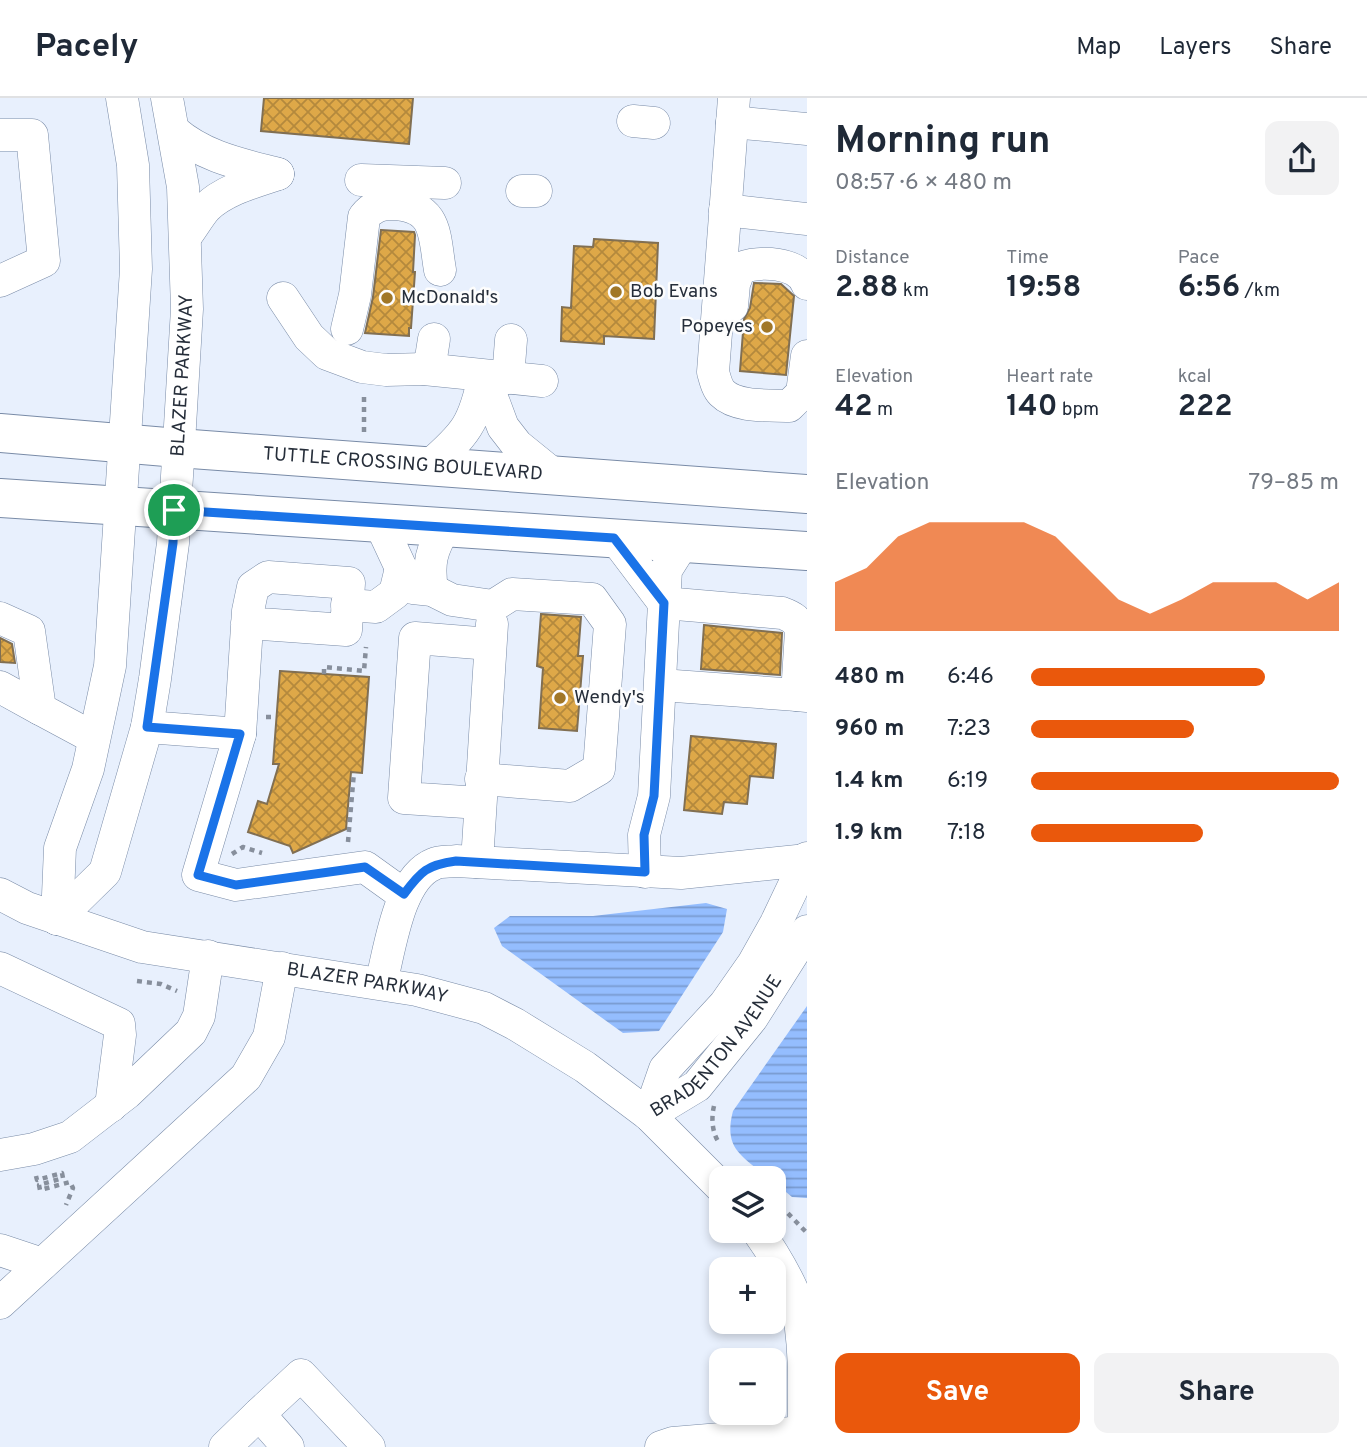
<!DOCTYPE html>
<html lang="en">
<head>
<meta charset="utf-8">
<style>
	:root { --surface:#fff; --page:#f2f2f3; --text:#1f2937; --muted:#747a83; --line:#e0e1e3; --accent:#ea580c }
	body { margin:0; font-family:Overpass,sans-serif; background:var(--page); color:var(--text); height:100vh; display:flex; flex-direction:column; font-size:26px; white-space:nowrap }
	* { box-sizing:border-box; margin:0 }
	p { font-size:23px; color:var(--muted) }
	.icon { flex:none; width:38px; height:38px; fill:none; stroke:currentColor; stroke-width:2; stroke-linecap:round; stroke-linejoin:round }
	.map { position:relative; flex:1; overflow:hidden }
	.sheet { display:flex; flex-direction:column; background:var(--surface); width:560px }
	.sheet>* { flex:none }
	.fabs { position:absolute; left:709px; top:1068px; display:grid; gap:14px }
	.fabs a { display:grid; place-items:center; width:77px; height:77px; border-radius:14px; background:var(--surface); box-shadow:0 4px 10px #0003; font-size:35px }
	.pin { position:absolute; display:grid; place-items:center; width:60px; height:60px; color:#fff; margin:-30px; border:4px solid #fff; border-radius:50%; box-shadow:0 2px 7px #0007 }
	.round { display:grid; place-items:center; flex:none; width:74px; height:74px; border-radius:14px; background:var(--page) }
	.headline { display:flex; align-items:center; justify-content:space-between; height:119px; padding:0 28px }
	h1 { font-size:38px; font-weight:700; line-height:52px }
	.figures { display:grid; grid-template-columns:repeat(3,1fr); gap:10px; height:119px; padding:7px 28px }
	.figures div { display:grid; align-content:center }
	.figures b { font-size:30px; font-weight:700 }
	.figures small { font-size:19px; font-weight:400 }
	.figures p { font-size:19px }
	.chart { height:196px; padding:14px 28px }
	.chart p { display:flex; justify-content:space-between }
	.chart svg { width:100%; height:126px; margin-top:7px; fill:var(--accent); opacity:.7 }
	.action { display:flex; gap:14px; margin-top:auto; padding:14px 28px }
	.action a { flex:1; height:80px; border-radius:14px; background:var(--accent); color:#fff; font-size:28px; font-weight:700; line-height:80px; text-align:center }
	.action a+a { background:var(--page); color:var(--text) }
	ul { padding:0 28px; list-style:none; font-size:23px }
	li { display:grid; grid-template-columns:112px 84px 1fr; align-items:center; height:52px }
	li i { height:18px; border-radius:9px; background:var(--accent) }
	header { display:flex; align-items:center; gap:42px; box-sizing:border-box; height:98px; padding:0 35px; background:var(--surface); border-bottom:2px solid var(--line) }
	header strong { font-size:33px }
	nav { display:flex; gap:38px; margin-inline-start:auto; font-size:24px }
	main { display:flex; flex:1; min-height:0 }
	.map>svg:first-child { display:block }
	.water { fill:url(#water-rules) }
	.building { fill:url(#building-cross-hatch); stroke:#816f52; stroke-width:2 }
	.lines { fill:none; stroke-linecap:round; stroke-linejoin:round }
	.minor-casing { stroke:#798ba7; stroke-width:33 }
	.major-casing { stroke:#798ba7; stroke-width:40 }
	.path { stroke:#878f9c; stroke-width:4.5; stroke-dasharray:5 5; stroke-linecap:butt }
	.minor { stroke:#fff; stroke-width:32 }
	.major { stroke:#fff; stroke-width:38 }
	.route-casing { stroke:#fff; stroke-width:14 }
	.route { stroke:#1a73e8; stroke-width:9 }
	.poi-dot { fill:#a17727; stroke:#fdfdfd; stroke-width:2.5 }
	.labels { text-anchor:middle; dominant-baseline:central; stroke-width:5; stroke-linejoin:round; paint-order:stroke }
	.poi-label { font-size:19px; fill:#262e3a; stroke:#fdfdfd; text-anchor:start }
	.street-label { font-size:19px; fill:#262e3a; stroke:#fdfdfd }
</style>
</head>
<body>
<header>
<strong>Pacely</strong>
<nav><a>Map</a><a>Layers</a><a>Share</a></nav>
</header>
<main>
<div class="map">
<svg width="807" height="1349" viewBox="0 0 807 1349">
	<defs>
		<pattern id="water-rules" width="6" height="5" patternUnits="userSpaceOnUse" patternTransform="scale(1.75)"><rect width="6" height="5" fill="#94bdfe"/><path d="M0 2.5h6" fill="none" stroke="#799acf"/></pattern>
		<pattern id="building-cross-hatch" width="8" height="8" patternUnits="userSpaceOnUse" patternTransform="scale(1.75)"><rect width="8" height="8" fill="#dea848"/><path d="M0 0l8 8M0 8l8-8" fill="none" stroke="#b4893d"/></pattern>
	</defs>
	<rect width="100%" height="100%" fill="#e8f0fd"/>
	<!-- water -->
	<g class="water">
		<polygon points="706,805 727,811 723,834 659,933 623,935 502,848 494,830 510,818 593,818"/>
		<path d="M807 908V1100L792 1099 774 1084V1080H768C742 1057 723 1051 733 1013Z"/>
	</g>
	<!-- building -->
	<g class="building">
		<polygon points="264,0 413,0 409,46 261,33"/>
		<polygon points="381,132 414,134 415,137 413,174 415,174 411,230 409,230 409,238 365,235 373,199"/>
		<polygon points="594,141 658,145 654,241 604,238 604,246 561,243 562,209 571,210 574,148 593,149"/>
		<polygon points="754,185 781,186 794,198 786,277 740,273 744,221 750,210"/>
		<polygon points="541,516 581,519 578,558 583,558 577,633 539,630 543,570 537,568"/>
		<polygon points="704,527 782,535 780,577 701,571"/>
		<polygon points="0,540 12,546 15,565 0,564"/>
		<polygon points="280,573 369,579 362,675 351,674 346,731 293,755 290,748 248,734 258,703 267,706 279,666 273,666"/>
		<polygon points="691,638 776,646 773,680 750,678 747,706 724,704 722,716 684,712"/>
	</g>
	<g class="lines">
		<!-- minor casing -->
		<g class="minor-casing">
			<g id="minor">
				<path d="M734 0 713 274C715 281 717 290 722 295 737 310 770 307 789 308L802 295 807 258"/>
				<polyline points="633,23 654,25"/>
				<polyline points="732,24 807,31"/>
				<path d="M174 33C204 59 240 66 278 76"/>
				<polyline points="0,37 32,37 44,163 0,183"/>
				<polyline points="361,82 445,85"/>
				<polyline points="522,93 536,93"/>
				<polyline points="725,112 807,121"/>
				<path d="M186 138C193 129 199 118 206 110 224 92 254 84 278 76"/>
				<polyline points="283,200 309,239 327,256 362,269 386,272 424,271 542,283"/>
				<path d="M732 208 734 186 740 170C760 163 798 163 807 186"/>
				<path d="M347 231 355 197 364 119C372 109 380 106 393 106 438 108 434 137 440 172"/>
				<polyline points="424,271 431,260 434,241"/>
				<polyline points="508,280 511,242"/>
				<path d="M429 368C466 336 474 326 484 278L503 329 517 347 554 377"/>
				<polyline points="380,425 401,470 413,490 432,492 452,502 493,508 512,496 592,501 610,526 599,671 570,688 481,681"/>
				<polyline points="615,440 664,505 666,472 683,445"/>
				<path d="M432 492C428 464 431 453 445 429"/>
				<polyline points="347,507 376,509 395,495 401,470"/>
				<polyline points="0,520 29,533 40,611 94,640"/>
				<polyline points="247,525 346,532 349,485 268,479 253,489 248,513 240,636 198,777 236,787 365,769 404,797"/>
				<polyline points="661,587 797,597"/>
				<polyline points="0,589 40,611"/>
				<polyline points="147,629 240,636"/>
				<polyline points="480,705 404,700 415,540 490,546"/>
				<polyline points="477,764 492,526"/>
				<path d="M645 774 644 737 654 698 664 505 782 515C793 519 798 522 801 533L797 597 807 598"/>
				<path id="s1" d="M0 796 27 810 142 849 417 892 484 910 515 926 585 969 649 1017 721 1089"/>
				<path id="s2" d="M57 821 105 774 147 629 155 581 173 445 187 211 183 89 167 0"/>
				<polyline points="57,821 60,750 88,671 110,568 136,171 133,67 122,0"/>
				<polyline points="0,870 119,926 120,937 111,1008"/>
				<path d="M381 885C390 852 398 780 434 766 440 763 449 764 456 763L681 775 807 762"/>
				<polyline points="649,1017 665,971 725,906 753,866 776,825 807,760"/>
				<path id="s3" d="M649 1017 697 988 752 920 807 833"/>
				<polyline points="0,1057 34,1051 70,1039 127,995 191,934 199,918 208,858"/>
				<path d="M757 1132C772 1153 785 1175 795 1198 807 1244 804 1301 803 1349"/>
				<polyline points="0,1152 42,1166"/>
				<polyline points="0,1205 246,979 269,939 282,870"/>
				<polyline points="259,1316 301,1277 369,1349"/>
				<polyline points="225,1349 259,1316 288,1349"/>
				<polyline points="661,1349 673,1345 803,1334"/>
			</g>
		</g>
		<!-- major casing -->
		<g class="major-casing">
			<g id="major">
				<path id="s4" d="M0 335 178 350 807 396"/>
				<polyline points="0,400 807,453"/>
			</g>
		</g>
		<!-- path -->
		<g class="path">
			<polyline points="364,334 364,294"/>
			<polyline points="324,576 324,569 364,573 366,549"/>
			<polyline points="266,619 276,619"/>
			<polyline points="348,744 354,674"/>
			<polyline points="232,756 243,749 262,755"/>
			<polyline points="137,883 161,886 177,893"/>
			<path d="M714 1008C711 1020 712 1036 720 1046"/>
			<polyline points="36,1078 37,1082 62,1075 63,1080 39,1087 40,1092 70,1084 73,1090 66,1107"/>
			<polyline points="774,1101 807,1135"/>
		</g>
		<!-- minor -->
		<use href="#minor" class="minor"/>
		<!-- major -->
		<use href="#major" class="major"/>
	</g>
	<g class="lines">
		<!-- route casing -->
		<g class="route-casing">
			<path id="route" d="M174 412 614 440 664 505 654 698 644 737 645 774 456 763C427 767 421 773 404 796L365 769 236 787 198 777 240 636 147 629 173 445Z"/>
		</g>
		<!-- route -->
		<use href="#route" class="route"/>
	</g>
	<!-- markers -->
	<g class="poi-dot">
		<circle cx="616" cy="194" r="7"/>
		<circle cx="387" cy="200" r="7"/>
		<circle cx="767" cy="229" r="7"/>
		<circle cx="560" cy="600" r="7"/>
	</g>
	<g class="labels">
		<!-- poi labels -->
		<g class="poi-label">
			<text x="630" y="194">Bob Evans</text>
			<text x="401" y="200">McDonald's</text>
			<text x="753" y="229" text-anchor="end">Popeyes</text>
			<text x="574" y="600">Wendy's</text>
		</g>
		<!-- street labels -->
		<g class="street-label">
			<text stroke="none"><textPath href="#s2" startOffset="572">BLAZER PARKWAY</textPath></text>
			<text stroke="none"><textPath href="#s4" startOffset="404">TUTTLE CROSSING BOULEVARD</textPath></text>
			<text stroke="none"><textPath href="#s1" startOffset="380">BLAZER PARKWAY</textPath></text>
			<text stroke="none"><textPath href="#s3" startOffset="98">BRADENTON AVENUE</textPath></text>
		</g>
	</g>
</svg>
<div class="fabs">
<a><svg class="icon" aria-label="layers" viewBox="0 0 24 24"><path d="M12 4l9 5-9 5-9-5zM3 14l9 5 9-5"/></svg></a>
<a>+</a>
<a>−</a>
</div>
<div class="pin" style="left:174px;top:412px;background:#1e9e55"><svg class="icon" aria-label="arrive" viewBox="0 0 24 24"><path d="M6 21V4h12l-3 4 3 4H6"/></svg></div>
</div>
<section class="sheet">
<div class="headline"><div><h1>Morning run</h1><p>08:57 · 6 × 480 m</p></div><a class="round"><svg class="icon" aria-label="share" viewBox="0 0 24 24"><path d="M12 15V3M7 8l5-5 5 5M5 13v7h14v-7"/></svg></a></div>
<div class="figures">
<div><p>Distance</p><b>2.88<small> km</small></b></div>
<div><p>Time</p><b>19:58</b></div>
<div><p>Pace</p><b>6:56<small> /km</small></b></div>
</div>
<div class="figures">
<div><p>Elevation</p><b>42<small> m</small></b></div>
<div><p>Heart rate</p><b>140<small> bpm</small></b></div>
<div><p>kcal</p><b>222</b></div>
</div>
<div class="chart"><p><span>Elevation</span>79–85 m</p>
<svg viewBox="0 0 160 44" preserveAspectRatio="none"><path d="M0 44V27L10 22L20 11L30 6L40 6L50 6L60 6L70 11L80 22L90 33L100 38L110 33L120 27L130 27L140 27L150 33L160 27V44z"/></svg>
</div>
<ul>
<li><b>480 m</b>6:46<i style="width:76%"></i></li>
<li><b>960 m</b>7:23<i style="width:53%"></i></li>
<li><b>1.4 km</b>6:19<i style="width:100%"></i></li>
<li><b>1.9 km</b>7:18<i style="width:56%"></i></li>
</ul>
<div class="action"><a>Save</a><a>Share</a></div>
</section>
</main>
</body>
</html>
